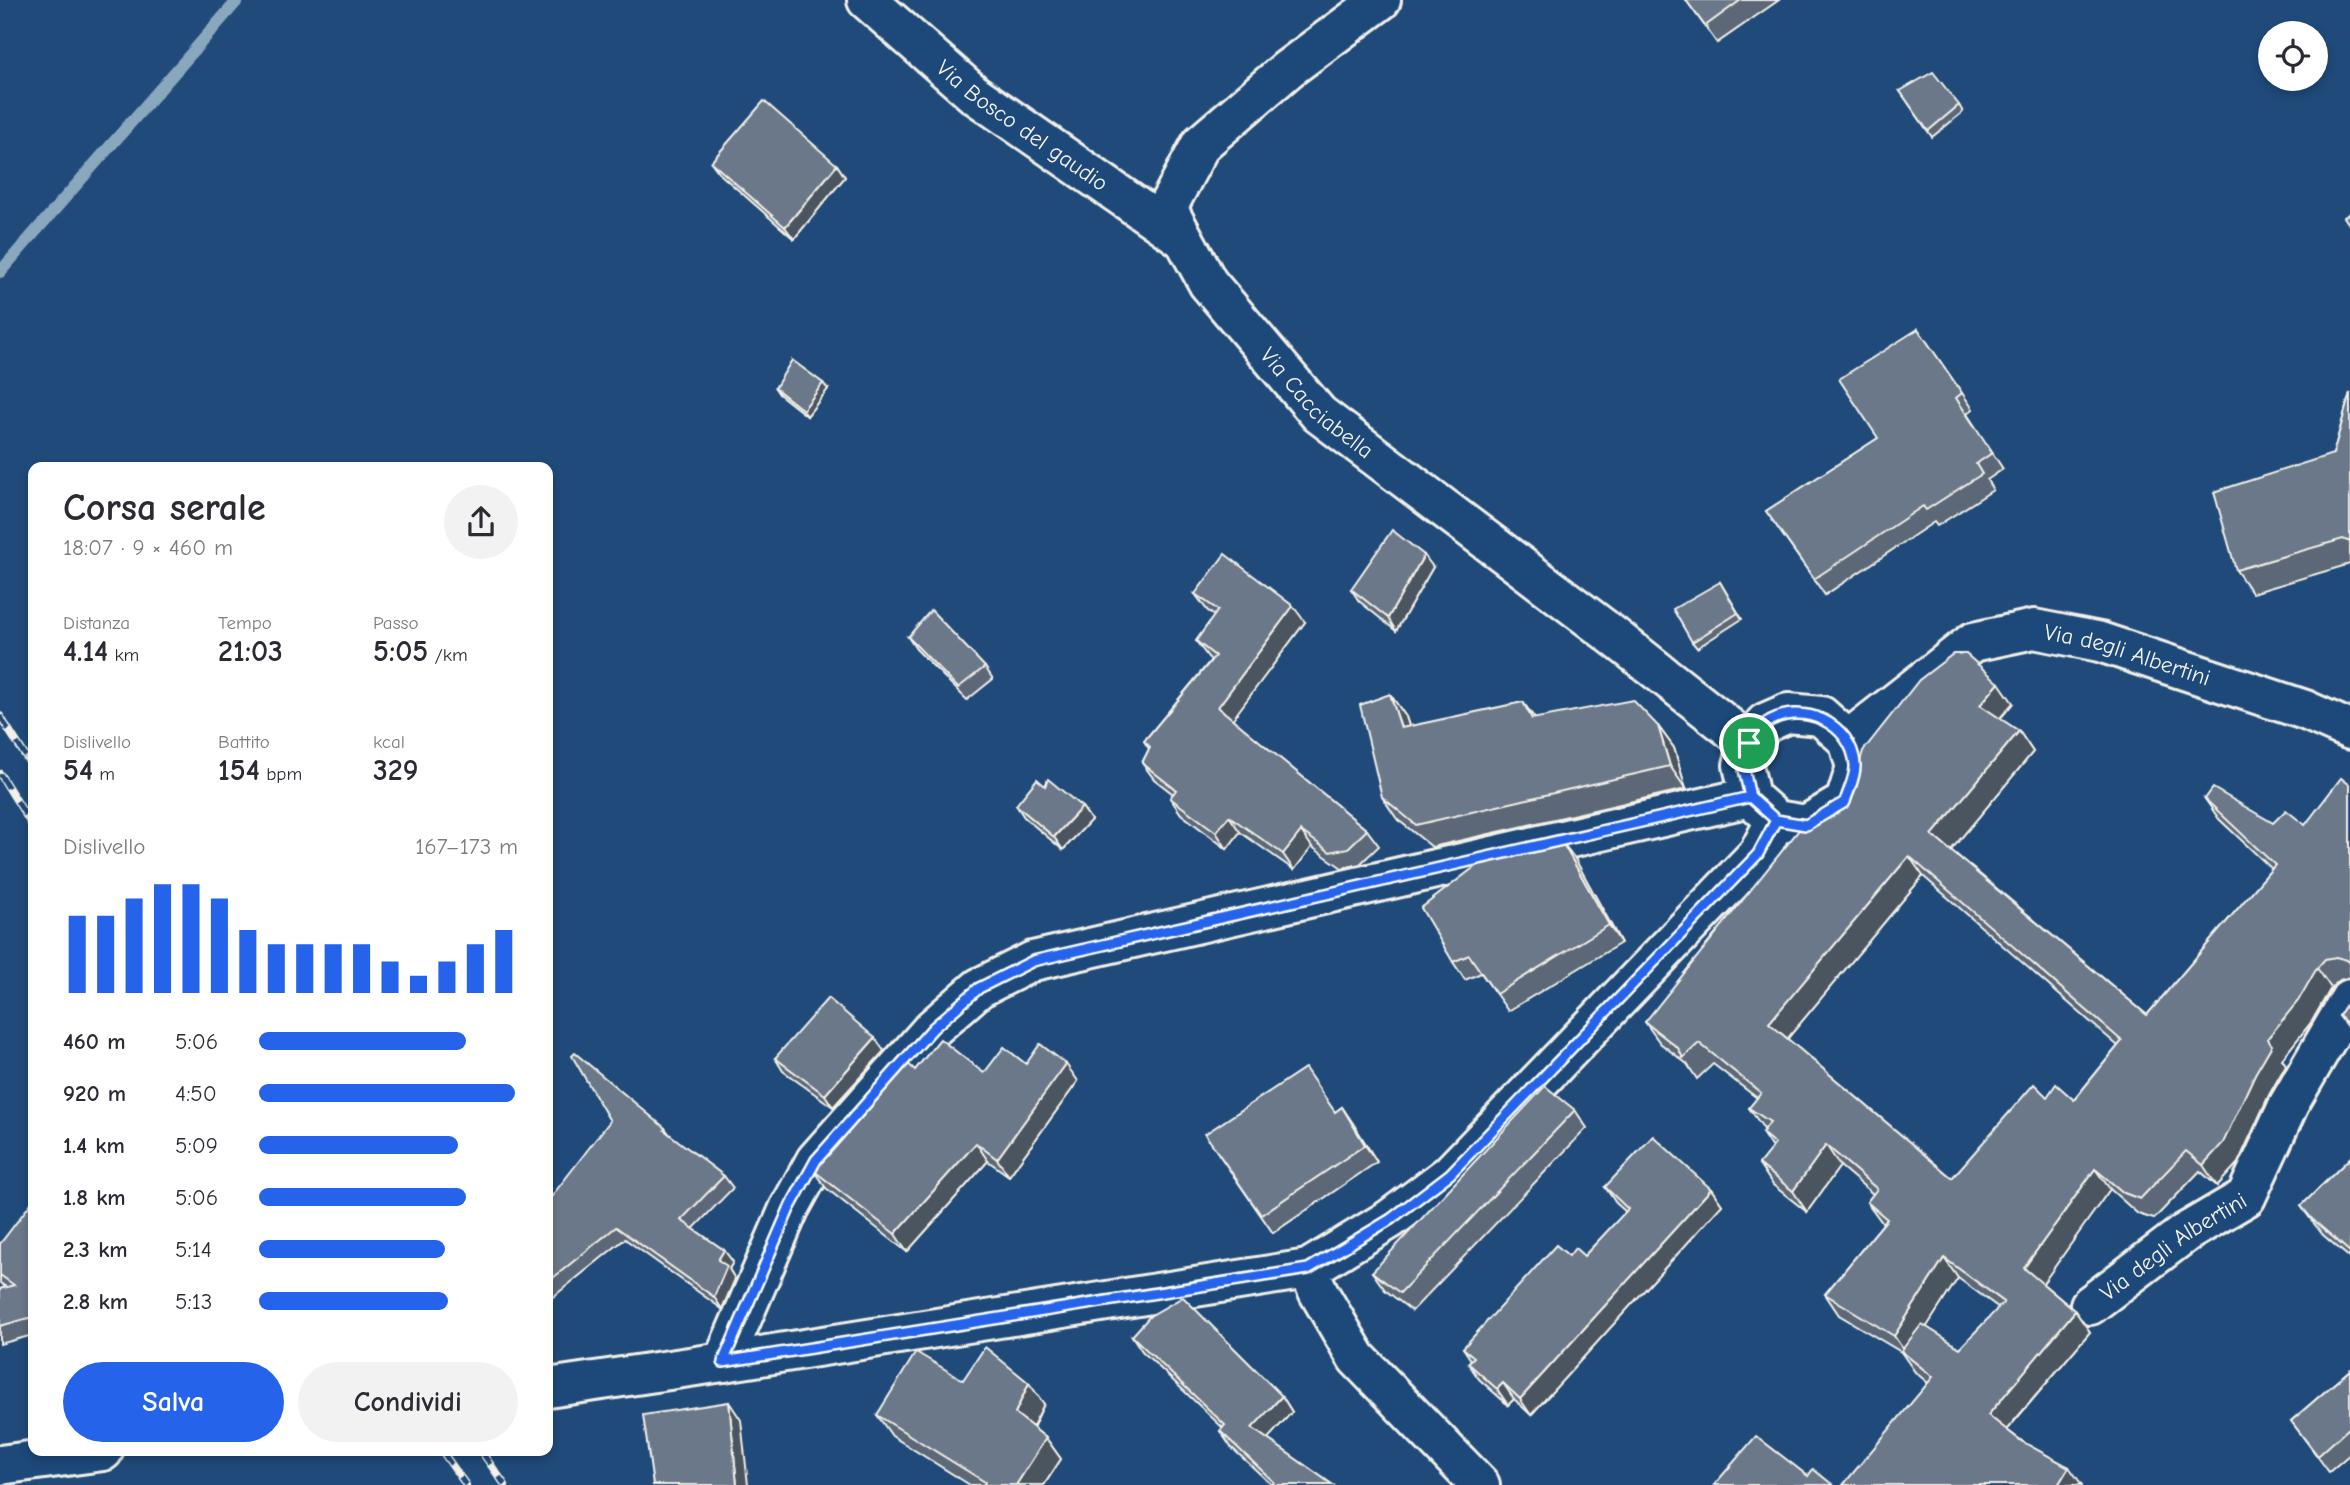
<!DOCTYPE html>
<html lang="it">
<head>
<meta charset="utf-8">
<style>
	:root { --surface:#fff; --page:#f2f2f3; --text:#2b2b33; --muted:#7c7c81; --accent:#2563eb }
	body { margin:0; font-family:"Comic Neue",sans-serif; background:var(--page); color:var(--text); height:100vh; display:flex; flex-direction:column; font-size:26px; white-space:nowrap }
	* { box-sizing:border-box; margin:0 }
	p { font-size:23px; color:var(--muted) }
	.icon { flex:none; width:38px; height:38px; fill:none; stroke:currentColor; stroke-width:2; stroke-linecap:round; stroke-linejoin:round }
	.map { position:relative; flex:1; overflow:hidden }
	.details { position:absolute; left:28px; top:462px; width:525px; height:994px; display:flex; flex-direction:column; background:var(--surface); border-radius:14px; box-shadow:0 4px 10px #0003 }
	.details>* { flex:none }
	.controls { position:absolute; left:2258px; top:21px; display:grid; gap:14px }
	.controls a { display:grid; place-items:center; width:70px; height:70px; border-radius:50%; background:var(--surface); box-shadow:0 4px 10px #0003; font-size:35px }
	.pin { position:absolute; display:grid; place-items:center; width:60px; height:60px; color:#fff; margin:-30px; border:4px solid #fff; border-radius:50%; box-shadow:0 2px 7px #0007 }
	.round { display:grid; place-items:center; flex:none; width:74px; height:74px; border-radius:37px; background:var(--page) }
	.summary { display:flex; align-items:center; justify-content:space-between; height:119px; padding:0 35px }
	h1 { font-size:38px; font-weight:700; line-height:52px }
	.metrics { display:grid; grid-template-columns:repeat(3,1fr); gap:10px; height:119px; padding:7px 35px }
	.metrics div { display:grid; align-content:center }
	.metrics b { font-size:30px; font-weight:700 }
	.metrics small { font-size:19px; font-weight:400 }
	.metrics p { font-size:19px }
	.chart { height:196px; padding:14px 35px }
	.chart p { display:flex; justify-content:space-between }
	.chart svg { width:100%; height:126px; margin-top:7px; stroke:var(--accent); stroke-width:6 }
	.action { display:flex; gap:14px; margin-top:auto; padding:14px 35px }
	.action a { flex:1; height:80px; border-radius:42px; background:var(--accent); color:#fff; font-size:28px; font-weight:700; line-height:80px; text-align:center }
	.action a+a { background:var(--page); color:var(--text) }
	ul { padding:0 35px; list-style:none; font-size:23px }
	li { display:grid; grid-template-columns:112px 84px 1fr; align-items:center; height:52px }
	li i { height:18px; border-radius:9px; background:var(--accent) }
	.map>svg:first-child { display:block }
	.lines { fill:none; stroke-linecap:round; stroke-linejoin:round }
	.stream { stroke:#8aa8bd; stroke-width:12 }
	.minor-casing { stroke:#f4f1e8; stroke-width:44 }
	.minor { stroke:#1f4a7a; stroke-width:38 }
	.rail-casing { stroke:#f4f1e8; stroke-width:8 }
	.rail { stroke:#1f4a7a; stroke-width:5; stroke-dasharray:16; stroke-linecap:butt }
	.wall { fill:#5c6777; stroke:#f4f1e8; stroke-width:2; fill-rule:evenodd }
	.shaded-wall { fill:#4b5461; stroke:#f4f1e8; stroke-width:2 }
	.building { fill:#6b788a; stroke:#f4f1e8; stroke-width:2; fill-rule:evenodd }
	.route-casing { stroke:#fff; stroke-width:14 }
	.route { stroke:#2563eb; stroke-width:9 }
	.labels { text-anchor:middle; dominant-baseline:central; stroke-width:7; stroke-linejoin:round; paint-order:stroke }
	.street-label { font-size:23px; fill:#f4f1e8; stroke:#1f4a7a }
</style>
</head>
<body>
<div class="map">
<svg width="2350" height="1485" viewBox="0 0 2350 1485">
	<rect width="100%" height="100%" fill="#1f4a7a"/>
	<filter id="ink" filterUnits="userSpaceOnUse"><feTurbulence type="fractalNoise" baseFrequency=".0143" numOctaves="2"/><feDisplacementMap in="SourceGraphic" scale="14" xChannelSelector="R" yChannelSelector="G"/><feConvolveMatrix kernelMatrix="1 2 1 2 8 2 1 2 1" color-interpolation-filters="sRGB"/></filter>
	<g filter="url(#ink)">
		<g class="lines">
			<!-- stream -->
			<polyline class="stream" points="0,272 238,0"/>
			<!-- minor casing -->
			<g class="minor-casing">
				<g id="minor">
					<path id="s1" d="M867 0 974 94 1183 239"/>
					<path id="s2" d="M1381 0 1288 69 1201 144 1167 208 1208 283 1319 414 1612 635 1749 743"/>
					<polygon points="1788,713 1821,716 1848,740 1856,767 1845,802 1806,825 1776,820 1750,797 1743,765 1749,743 1765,723"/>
					<path id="s3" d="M1848 740 1973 642 2034 629 2100 642 2305 710 2350 730"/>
					<polyline points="1308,1269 1319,1293 1357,1358 1480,1485"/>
					<path id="s4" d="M2090 1305 2185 1233 2246 1197 2289 1104 2350 999"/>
					<polyline points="723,1362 789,1209 816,1160 933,1028 979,988 1033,961 1750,797"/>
					<polyline points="548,1388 723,1362 1308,1269 1390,1219 1450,1174 1758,854 1776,820"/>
					<polyline points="0,1465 103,1451"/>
				</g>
			</g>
			<!-- minor -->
			<use href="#minor" class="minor"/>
			<!-- rail casing -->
			<g class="rail-casing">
				<g id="rail">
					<polyline points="0,716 33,768"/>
					<polyline points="0,774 33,827"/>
					<polyline points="442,1451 466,1485"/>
					<polyline points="481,1451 505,1485"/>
				</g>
			</g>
			<!-- rail -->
			<use href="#rail" class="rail"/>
		</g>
		<!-- wall -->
		<g class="wall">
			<polygon points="1686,0 1779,0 1717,43"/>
			<polygon points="1900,91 1959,105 1963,112 1932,137"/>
			<polygon points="711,162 837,165 845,177 794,239 720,174"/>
			<polygon points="1918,329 1973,409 1967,414 2003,469 1987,480 1993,490 1937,526 1934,522 1825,595 1766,511 1878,438"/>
			<polygon points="775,388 828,389 807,416 779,394"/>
			<polygon points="2350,393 2350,564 2252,593 2236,570 2333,454"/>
			<polygon points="1433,567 1396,631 1359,601 1351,589"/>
			<polygon points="1720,582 1742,619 1697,648 1692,642"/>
			<polygon points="1195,594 1305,622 1232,719 1367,830 1379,846 1360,864 1342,868 1312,847 1294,870 1240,832 1227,849 1181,814 1170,798 1173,794 1154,779 1142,763 1149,749 1144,741 1211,660 1208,657 1196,641 1214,616 1207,610"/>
			<polygon points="908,637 985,667 993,679 967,700 916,649"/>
			<polygon points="1390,694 1406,717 1409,726 1535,719 1658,726 1674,748 1686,789 1432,847 1397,819 1382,797"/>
			<path d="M2013 703 2000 719 2019 731 2033 752 1951 850 2147 1015 2272 869 2219 819 2205 799 2273 823 2305 825 2350 785V977L2340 980 2331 988 2312 1021 2282 1059 2286 1065 2269 1095 2238 1163 2217 1186 2200 1171 2154 1219 2138 1214 2110 1189 2042 1283 2075 1311 2090 1332 2007 1430 2082 1485 1928 1383 1915 1372 1901 1352 1839 1315 1825 1294 1883 1224 1867 1202 1873 1194 1840 1166 1807 1212 1773 1185 1759 1164 1772 1148 1762 1133 1764 1129 1749 1108 1757 1098 1713 1064 1697 1079 1687 1064 1660 1043 1645 1022ZM1923 876 2118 1046 2074 1100 2047 1097 1952 1178 1787 1039ZM1958 1278 1999 1308 1960 1348 1926 1327Z"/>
			<polygon points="1016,805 1082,807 1091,820 1063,850 1024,817"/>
			<polygon points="1562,842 1575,859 1621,943 1508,1011 1481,973 1465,980 1453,962"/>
			<polygon points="2350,998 2350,1031 2339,1016"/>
			<polygon points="875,1038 884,1051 833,1107 783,1071 775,1058"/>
			<polygon points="1026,1064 1078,1081 1009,1176 988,1161 907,1252 826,1188 813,1170 915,1070 984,1073"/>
			<polygon points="1342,1107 1354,1125 1377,1162 1273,1233 1205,1134 1335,1112"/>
			<polygon points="1575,1110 1587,1128 1412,1311 1385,1290 1372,1272"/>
			<polygon points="665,1128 671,1136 724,1176 733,1188 693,1229 724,1250 733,1262 729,1269 735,1279 722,1309 625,1239 548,1301 548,1201"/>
			<polygon points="2350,1158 2350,1258 2323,1235 2312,1221 2301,1206"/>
			<polygon points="1605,1187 1711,1189 1722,1205 1531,1415 1514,1399 1508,1405 1479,1379 1468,1363 1471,1360 1463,1348 1569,1256 1584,1256 1626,1212 1616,1203"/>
			<polygon points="33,1204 33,1335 0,1344 0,1289 6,1287 0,1283 0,1244"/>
			<polygon points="1132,1336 1282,1396 1292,1412 1267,1439 1333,1485 1272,1485 1231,1447 1220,1431 1223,1428 1142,1351"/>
			<polygon points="2350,1370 2350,1454 2329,1472 2291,1421"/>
			<polygon points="963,1380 1044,1404 1033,1428 1046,1438 1061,1459 1044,1485 970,1485 892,1436 877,1415"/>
		</g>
		<!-- shaded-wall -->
		<g class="shaded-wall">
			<polygon points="837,165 845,177 794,239 785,227"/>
			<polygon points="823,383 828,389 807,416 803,410"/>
			<polygon points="1424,555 1433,567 1396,631 1388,618"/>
			<polygon points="1293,606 1305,622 1229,724 1218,707"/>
			<polygon points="1999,683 2013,703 1994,725 1980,705"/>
			<polygon points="1390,694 1406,717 1417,750 1401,728"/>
			<polygon points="1523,702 1539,724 1532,719"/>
			<polygon points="1658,726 1674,748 1686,789 1670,766"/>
			<polygon points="2019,731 2033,752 1947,855 1932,835"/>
			<polygon points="1082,807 1091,820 1063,850 1054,837"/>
			<polygon points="1229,816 1240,832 1227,849 1216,832"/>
			<polygon points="1301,831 1312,847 1294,870 1283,854"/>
			<polygon points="1562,842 1575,859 1621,943 1609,925"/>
			<polygon points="1909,856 1923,876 1783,1044 1769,1023"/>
			<polygon points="2317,968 2331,988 2312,1021 2282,1059 2286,1065 2269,1095 2238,1163 2217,1186 2203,1165 2267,1039"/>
			<polygon points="875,1038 884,1051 833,1107 825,1095"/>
			<polygon points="1066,1064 1078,1081 1009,1176 997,1159"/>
			<polygon points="1342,1107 1354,1125 1377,1162 1365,1145"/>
			<polygon points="976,1143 988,1161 907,1252 895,1234"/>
			<polygon points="1826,1145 1840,1166 1807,1212 1793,1191"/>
			<polygon points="2095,1169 2110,1189 2039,1289 2024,1268"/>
			<polygon points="1711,1189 1722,1205 1531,1415 1520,1399"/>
			<polygon points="724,1250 733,1262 729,1269 735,1279 722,1309 714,1297 718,1260"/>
			<polygon points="1944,1258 1958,1278 1908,1356 1894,1336"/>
			<polygon points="2075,1311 2090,1332 2002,1435 1988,1415"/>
			<polygon points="1029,1383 1044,1404 1029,1434 1015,1413"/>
			<polygon points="1503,1383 1514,1399 1508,1405 1497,1389"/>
			<polygon points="1282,1396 1292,1412 1263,1444 1252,1428"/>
			<polygon points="729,1402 741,1420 748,1485 737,1485"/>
			<polygon points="1046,1438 1061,1459 1044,1485 1016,1485"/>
			<polygon points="2069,1467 2082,1485 2058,1485"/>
		</g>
		<!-- building -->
		<g class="building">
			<polygon points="1686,0 1741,0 1705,26"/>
			<polygon points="1933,72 1959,105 1928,131 1900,91"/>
			<polygon points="764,101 837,165 785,227 711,162"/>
			<polygon points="2350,213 2350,226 2344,217"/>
			<polygon points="1918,329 1962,393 1956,398 1992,453 1976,464 1982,474 1926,510 1923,506 1814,579 1766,511 1878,438 1839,379"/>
			<polygon points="792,360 823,383 803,410 775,388"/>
			<polygon points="2350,393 2350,542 2343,539 2236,570 2214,492 2333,454"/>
			<polygon points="1392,530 1424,555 1388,618 1351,589"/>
			<polygon points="1225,554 1293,606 1218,707 1367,830 1348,848 1330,852 1301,831 1283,854 1229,816 1216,832 1170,798 1176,790 1142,763 1150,747 1144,741 1215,656 1196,641 1218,610 1195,594"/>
			<polygon points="1720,582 1738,613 1692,642 1673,609"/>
			<polygon points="931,610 985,667 958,688 908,637"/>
			<path d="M1953 654H1966L1999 683 1980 705 2019 731 1932 835 2147 1015 2275 865 2205 799 2213 788 2273 823 2286 810 2305 825 2341 778 2350 785V963L2347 960 2336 957 2325 959 2317 968 2298 1001 2267 1039 2272 1045 2255 1074 2223 1143 2203 1165 2186 1151 2140 1199 2124 1193 2095 1169 2024 1268 2075 1311 1988 1415 2021 1441 2069 1467 2058 1485H1843L1933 1377 1901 1351 1922 1324 1960 1348 2004 1302 1944 1258 1894 1336 1825 1294 1887 1219 1867 1202 1877 1189 1826 1145 1793 1191 1759 1164 1775 1144 1762 1133 1770 1122 1749 1108 1761 1093 1699 1043 1683 1058 1678 1048 1645 1022 1806 821 1843 800 1852 788 1863 751 1919 680ZM1909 856 2122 1041 2074 1100 2056 1084 2047 1097 2034 1084 1952 1178 1769 1023Z"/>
			<polygon points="1390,694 1401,728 1523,702 1532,719 1633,700 1658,726 1670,766 1416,825 1382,797 1360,705"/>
			<polygon points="1037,779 1045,786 1048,779 1082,807 1054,837 1016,805"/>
			<polygon points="1562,842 1609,925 1496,994 1469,955 1453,962 1421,908 1485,859"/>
			<polygon points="828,998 875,1038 825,1095 775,1058"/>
			<polygon points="2350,998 2350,1026 2339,1016"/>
			<polygon points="940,1039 984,1073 1004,1047 1026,1064 1040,1044 1066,1064 997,1159 976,1143 895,1234 813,1170 822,1155 905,1061 915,1070"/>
			<polygon points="575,1053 665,1128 664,1130 724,1176 681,1220 724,1250 718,1260 727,1266 714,1297 616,1227 548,1282 548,1201 610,1121 572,1056"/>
			<polygon points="1305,1068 1335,1112 1342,1107 1365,1145 1261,1215 1205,1134"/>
			<polygon points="1545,1086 1575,1110 1400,1293 1372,1272"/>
			<polygon points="1653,1136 1711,1189 1520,1399 1503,1383 1497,1389 1468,1363 1474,1357 1463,1348 1556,1245 1569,1256 1575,1248 1584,1256 1628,1209 1605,1187"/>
			<polygon points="2350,1158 2350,1252 2312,1219 2301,1206"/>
			<polygon points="32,1202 33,1204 33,1317 0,1326 0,1289 14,1285 0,1275 0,1244"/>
			<polygon points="1183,1297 1282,1396 1252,1428 1333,1485 1272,1485 1274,1482 1220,1431 1225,1425 1132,1336 1150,1316"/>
			<polygon points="985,1347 1029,1383 1015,1413 1046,1438 1016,1485 983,1485 985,1482 877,1415 916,1352 963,1380"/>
			<polygon points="2350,1370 2350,1427 2318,1456 2291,1421"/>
			<polygon points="729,1402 737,1485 653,1485 643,1415"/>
			<polygon points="1756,1436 1808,1476 1813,1469 1833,1485 1714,1485"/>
		</g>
	</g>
	<g class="lines" filter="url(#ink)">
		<!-- route casing -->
		<g class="route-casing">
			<path id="route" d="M1749 743 1743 765 1750 797 1776 820 1758 854 1450 1174 1391 1219 1308 1269 723 1362 789 1209 816 1160 933 1028 979 988 1033 961 1750 797 1776 820 1806 825 1845 802C1848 791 1856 776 1855 765 1852 723 1801 700 1766 723 1759 727 1754 737 1749 743"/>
		</g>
		<!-- route -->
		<use href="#route" class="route"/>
	</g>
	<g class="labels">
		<!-- street labels -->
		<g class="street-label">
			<text stroke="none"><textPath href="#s1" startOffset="200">Via Bosco del gaudio</textPath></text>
			<text stroke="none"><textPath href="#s2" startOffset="551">Via Cacciabella</textPath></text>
			<text stroke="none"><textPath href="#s3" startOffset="318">Via degli Albertini</textPath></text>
			<text stroke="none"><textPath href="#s4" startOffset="102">Via degli Albertini</textPath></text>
		</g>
	</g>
</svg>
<div class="controls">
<a><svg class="icon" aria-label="locate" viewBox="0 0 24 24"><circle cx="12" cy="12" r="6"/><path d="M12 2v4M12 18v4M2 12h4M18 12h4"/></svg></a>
</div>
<div class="pin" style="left:1749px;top:743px;background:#1e9e55"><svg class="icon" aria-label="arrive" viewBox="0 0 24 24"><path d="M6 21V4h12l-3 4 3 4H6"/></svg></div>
<section class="details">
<div class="summary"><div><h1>Corsa serale</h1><p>18:07 · 9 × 460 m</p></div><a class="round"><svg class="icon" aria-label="share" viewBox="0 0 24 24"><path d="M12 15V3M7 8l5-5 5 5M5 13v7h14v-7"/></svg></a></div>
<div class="metrics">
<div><p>Distanza</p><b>4.14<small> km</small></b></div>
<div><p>Tempo</p><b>21:03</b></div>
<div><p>Passo</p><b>5:05<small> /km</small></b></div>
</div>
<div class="metrics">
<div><p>Dislivello</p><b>54<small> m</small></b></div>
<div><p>Battito</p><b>154<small> bpm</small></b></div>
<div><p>kcal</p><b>329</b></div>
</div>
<div class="chart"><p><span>Dislivello</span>167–173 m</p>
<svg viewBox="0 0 160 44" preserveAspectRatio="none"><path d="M5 44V17M15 44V17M25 44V11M35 44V6M45 44V6M55 44V11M65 44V22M75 44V27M85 44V27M95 44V27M105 44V27M115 44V33M125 44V38M135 44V33M145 44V27M155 44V22"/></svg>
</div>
<ul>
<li><b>460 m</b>5:06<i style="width:80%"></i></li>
<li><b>920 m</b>4:50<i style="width:99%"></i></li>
<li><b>1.4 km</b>5:09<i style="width:77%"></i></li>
<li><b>1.8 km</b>5:06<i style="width:80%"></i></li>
<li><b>2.3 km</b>5:14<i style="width:72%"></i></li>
<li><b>2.8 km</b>5:13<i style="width:73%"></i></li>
</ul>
<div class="action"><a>Salva</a><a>Condividi</a></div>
</section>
</div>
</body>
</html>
